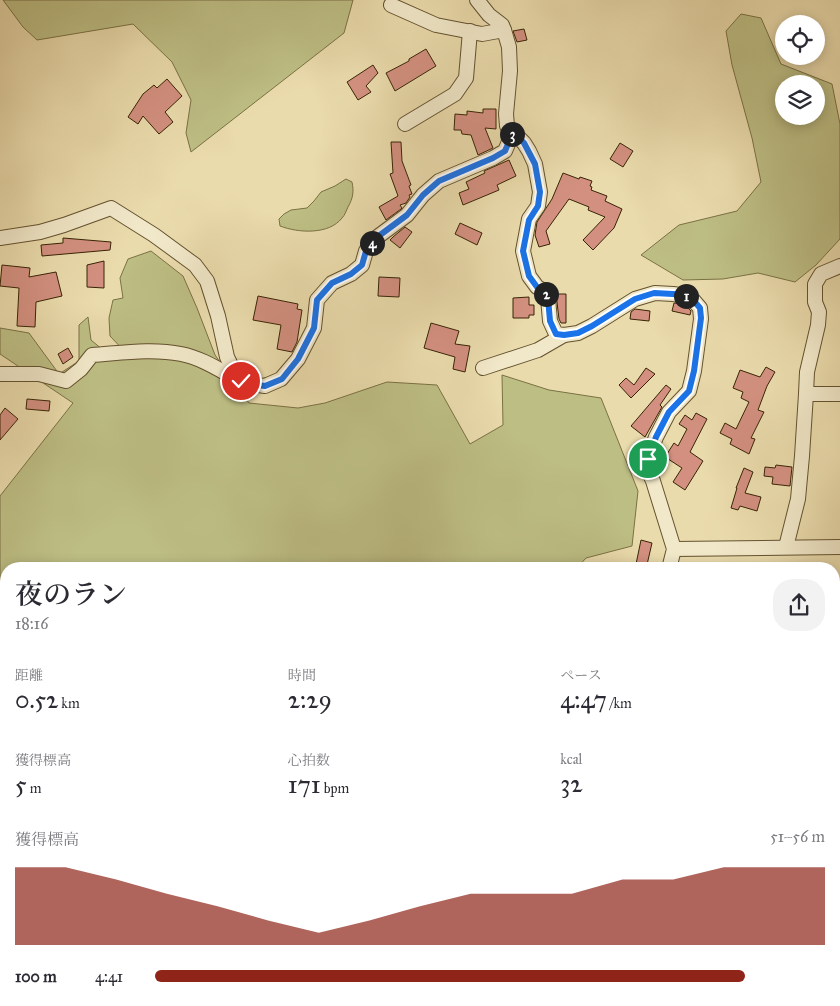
<!DOCTYPE html>
<html lang="ja">
<head>
<meta charset="utf-8">
<style>
	:root { --surface:#fff; --page:#f2f2f3; --text:#2b2b33; --muted:#7c7c81; --accent:#8f2418 }
	body { margin:0; font-family:"IM FELL Great Primer","Noto Serif JP",serif; background:var(--page); color:var(--text); height:100vh; display:flex; flex-direction:column; font-size:19px; white-space:nowrap }
	* { box-sizing:border-box; margin:0 }
	p { font-size:16px; color:var(--muted) }
	.icon { flex:none; width:28px; height:28px; fill:none; stroke:currentColor; stroke-width:2; stroke-linecap:round; stroke-linejoin:round }
	.map { position:relative; flex:1; overflow:hidden }
	.details { position:absolute; left:0px; top:562px; width:840px; height:444px; display:flex; flex-direction:column; background:var(--surface); border-radius:20px 20px 0 0; box-shadow:0 2px 12px #0003 }
	.details>* { flex:none }
	.fabs { position:absolute; left:775px; top:15px; display:grid; gap:10px }
	.fabs a { display:grid; place-items:center; width:50px; height:50px; border-radius:50%; background:var(--surface); box-shadow:0 2px 12px #0003; font-size:25px }
	.pin { position:absolute; display:grid; place-items:center; width:42px; height:42px; color:#fff; margin:-21px; border:2px solid #fff; border-radius:50%; box-shadow:0 1px 5px #0007 }
	.km { position:absolute; width:25px; height:25px; margin:-12px; border-radius:50%; background:#222; color:#fff; font-size:14px; line-height:25px; text-align:center }
	.round { display:grid; place-items:center; flex:none; width:52px; height:52px; border-radius:20px; background:var(--page) }
	.head { display:flex; align-items:center; justify-content:space-between; height:85px; padding:0 15px }
	h1 { font-size:28px; font-weight:600; line-height:38px }
	.figures { display:grid; grid-template-columns:repeat(3,1fr); gap:8px; height:85px; padding:5px 15px }
	.figures div { display:grid; align-content:center }
	.figures b { font-size:25px; font-weight:600 }
	.figures small { font-size:14px; font-weight:400 }
	.figures p { font-size:14px }
	.chart { height:140px; padding:10px 15px }
	.chart p { display:flex; justify-content:space-between }
	.chart svg { width:100%; height:90px; margin-top:5px; fill:var(--accent); opacity:.7 }
	ul { padding:0 15px; list-style:none; font-size:16px }
	li { display:grid; grid-template-columns:80px 60px 1fr; align-items:center; height:38px }
	li i { height:12px; border-radius:6px; background:var(--accent) }
	.map>svg:first-child { display:block }
	.green { fill:#bdbe84; stroke:#7a7144; fill-rule:evenodd }
	.building { fill:#d39080; stroke:#382405 }
	.lines { fill:none; stroke-linecap:round; stroke-linejoin:round }
	.street-casing { stroke:#64522f; stroke-width:16 }
	.street { stroke:#f1e8c9; stroke-width:14 }
	.route-casing { stroke:#fff; stroke-width:10 }
	.route { stroke:#1a73e8; stroke-width:6 }
</style>
</head>
<body>
<div class="map">
<svg width="840" height="1006" viewBox="0 0 840 1006">
	<rect width="100%" height="100%" fill="#eadbac"/>
	<filter id="stains"><feTurbulence type="fractalNoise" baseFrequency=".004" numOctaves="4"/><feColorMatrix values="0 0 0 0 .2 0 0 0 0 .09 0 0 0 0 .02 0 0 0 .5 -.17"/></filter>
	<radialGradient id="worn" r=".72"><stop offset=".6" stop-color="#630" stop-opacity="0"/><stop offset="1" stop-color="#630" stop-opacity=".3"/></radialGradient>
	<!-- green -->
	<g class="green">
		<polygon points="3,0 353,0 344,33 191,152 186,133 191,100 172,62 133,24 37,40 23,27"/>
		<path d="M741 14 761 18 781 64 832 84 840 124V239L816 265 795 282 758 273 723 279 683 280 641 255 679 225 737 211 761 182 752 138 732 65 726 31ZM784 84H816V116H784Z"/>
		<path d="M346 179 352 182C354 192 353 198 348 207 346 211 345 215 342 218 329 235 298 233 280 226L279 219 284 214 291 210 307 208 314 201 321 192 335 186Z"/>
		<polygon points="151,251 183,276 197,308 215,355 249,403 298,408 325,403 387,382 437,385 470,444 503,425 502,375 549,390 601,398 638,491 632,546 586,558 576,569 6,569 6,1000 607,1000 594,1006 0,1006 0,496 73,403 0,354 0,328 29,333 59,374 79,361 79,325 88,317 91,340 109,355 128,355 110,336 109,318 113,300 123,298 120,278 128,259"/>
	</g>
	<!-- building -->
	<g class="building">
		<polygon points="524,29 527,40 517,42 513,31"/>
		<polygon points="426,49 436,66 395,91 386,73 409,61 409,59"/>
		<polygon points="373,65 378,73 366,86 371,92 358,100 347,82"/>
		<polygon points="167,79 182,96 165,112 173,122 159,134 143,116 138,124 128,117 143,94 154,85 157,88"/>
		<polygon points="483,109 496,109 496,129 485,128 493,148 478,155 471,135 462,134 461,130 454,130 455,114 467,115 467,111 483,113"/>
		<polygon points="391,142 401,142 402,161 411,185 409,186 412,194 409,195 410,197 406,203 400,205 402,208 401,209 386,220 379,207 398,196 390,174 393,173"/>
		<polygon points="620,143 633,151 623,167 610,159"/>
		<polygon points="509,160 516,176 497,185 499,190 463,205 459,193 469,189 466,182 485,173 484,171"/>
		<polygon points="563,173 579,179 580,177 592,181 590,186 592,187 591,190 607,196 605,201 622,209 614,228 593,250 583,240 605,217 588,210 589,207 569,199 546,231 550,244 539,247 535,235 537,222 552,199"/>
		<polygon points="460,223 482,233 477,245 455,234"/>
		<polygon points="405,227 412,232 400,248 390,240 393,237"/>
		<polygon points="63,238 111,242 110,250 42,256 41,245 63,243"/>
		<polygon points="104,261 104,288 87,287 87,265"/>
		<polygon points="2,265 30,268 29,277 56,272 62,296 36,302 35,327 17,326 19,288 0,286"/>
		<polygon points="379,277 400,278 399,297 378,296"/>
		<polygon points="556,294 566,294 566,323 561,323 559,319"/>
		<polygon points="258,296 298,304 297,309 302,310 297,342 292,352 277,349 281,325 253,320"/>
		<polygon points="529,297 529,305 534,305 534,315 529,315 529,318 513,318 513,298"/>
		<polygon points="674,303 684,304 691,311 690,315 672,311"/>
		<polygon points="635,309 650,311 649,321 630,319 631,312"/>
		<polygon points="431,323 459,331 455,344 470,346 465,372 453,369 455,357 424,348"/>
		<polygon points="68,348 73,357 63,364 58,354"/>
		<polygon points="766,367 775,372 767,386 758,410 764,412 751,438 755,439 749,454 730,444 732,439 720,433 725,423 736,429 749,402 741,398 743,392 733,388 740,370 760,377"/>
		<polygon points="646,368 655,374 631,398 619,385 626,378 634,385"/>
		<polygon points="666,385 671,389 660,405 662,407 645,437 631,426"/>
		<polygon points="27,399 50,401 49,411 26,409"/>
		<polygon points="5,408 18,419 0,440 0,415"/>
		<polygon points="696,413 707,419 690,452 703,461 685,490 673,482 682,468 665,457 674,443 678,446 687,429 679,424 685,415 692,420"/>
		<polygon points="776,465 792,467 790,486 772,484 773,477 764,476 765,467 775,468"/>
		<polygon points="744,468 753,472 745,493 761,497 757,511 740,506 738,510 731,508 737,488 736,488"/>
		<polygon points="641,540 652,543 646,569 635,569"/>
	</g>
	<g class="lines">
		<!-- street casing -->
		<g class="street-casing">
			<g id="street">
				<polyline points="477,0 489,15 502,25 504,30"/>
				<polyline points="391,5 436,25 482,34 504,30 509,47 510,71 506,114 507,126 524,143 529,151 535,164 540,192 538,206 529,219 523,251 529,276 537,287 544,291 548,298 550,321 556,334 564,335 578,333 592,326 635,299 655,293 673,294 687,296 694,301 700,308 701,319 694,371 689,391 669,412 656,437 648,459 648,470 653,481 674,549 669,569"/>
				<polyline points="405,124 455,94 466,78 470,31"/>
				<polyline points="0,238 40,232 64,225 111,208 154,235 195,265 207,281 218,316 227,357 237,378 243,383 265,386 281,379 298,359 314,328 317,300 332,283 351,274 362,265 366,251 376,238 407,215 423,195 439,181 493,158 505,151 513,132"/>
				<polyline points="483,368 538,350 564,335"/>
				<path d="M0 374H39L66 381 81 369 92 355C121 353 152 348 181 354 202 358 221 371 240 381"/>
				<polyline points="806,394 840,394"/>
				<polyline points="786,547 798,499 802,456 806,394 807,372 818,325 819,312 815,302 815,284 821,274 840,266"/>
				<polyline points="674,549 840,547"/>
				<polyline points="834,852 840,848"/>
				<polyline points="834,960 840,962"/>
				<polyline points="716,1006 730,1000"/>
			</g>
		</g>
		<!-- street -->
		<use href="#street" class="street"/>
	</g>
	<g class="lines">
		<!-- route casing -->
		<g class="route-casing">
			<polyline id="route" points="241,381 244,383 265,386 282,379 298,359 314,328 317,300 332,283 351,274 362,265 366,251 376,238 407,215 423,195 439,181 493,158 505,151 513,132 524,143 535,164 540,192 538,206 529,220 523,251 529,276 537,287 544,291 548,298 550,321 556,334 564,335 578,333 592,326 635,299 654,293 673,294 687,296 694,301 700,308 701,318 694,371 689,391 669,412 656,437 648,459"/>
		</g>
		<!-- route -->
		<use href="#route" class="route"/>
	</g>
	<rect width="100%" height="100%" filter="url(#stains)"/>
	<rect width="100%" height="100%" fill="url(#worn)"/>
</svg>
<div class="fabs">
<a><svg class="icon" aria-label="locate" viewBox="0 0 24 24"><circle cx="12" cy="12" r="6"/><path d="M12 2v4M12 18v4M2 12h4M18 12h4"/></svg></a>
<a><svg class="icon" aria-label="layers" viewBox="0 0 24 24"><path d="M12 4l9 5-9 5-9-5zM3 14l9 5 9-5"/></svg></a>
</div>
<div class="pin" style="left:648px;top:459px;background:#1e9e55"><svg class="icon" aria-label="arrive" viewBox="0 0 24 24"><path d="M6 21V4h12l-3 4 3 4H6"/></svg></div>
<div class="pin" style="left:241px;top:381px;background:#d93025"><svg class="icon" aria-label="check" viewBox="0 0 24 24"><path d="M5 12l5 5 9-10"/></svg></div>
<b class="km" style="left:686px;top:296px">1</b>
<b class="km" style="left:546px;top:294px">2</b>
<b class="km" style="left:512px;top:134px">3</b>
<b class="km" style="left:372px;top:243px">4</b>
<section class="details">
<div class="head"><div><h1>夜のラン</h1><p>18:16</p></div><a class="round"><svg class="icon" aria-label="share" viewBox="0 0 24 24"><path d="M12 15V3M7 8l5-5 5 5M5 13v7h14v-7"/></svg></a></div>
<div class="figures">
<div><p>距離</p><b>0.52<small> km</small></b></div>
<div><p>時間</p><b>2:29</b></div>
<div><p>ペース</p><b>4:47<small> /km</small></b></div>
</div>
<div class="figures">
<div><p>獲得標高</p><b>5<small> m</small></b></div>
<div><p>心拍数</p><b>171<small> bpm</small></b></div>
<div><p>kcal</p><b>32</b></div>
</div>
<div class="chart"><p><span>獲得標高</span>51–56 m</p>
<svg viewBox="0 0 160 44" preserveAspectRatio="none"><path d="M0 44V6L10 6L20 12L30 19L40 25L50 32L60 38L70 32L80 25L90 19L100 19L110 19L120 12L130 12L140 6L150 6L160 6V44z"/></svg>
</div>
<ul>
<li><b>100 m</b>4:41<i style="width:88%"></i></li>
</ul>
</section>
</div>
</body>
</html>
